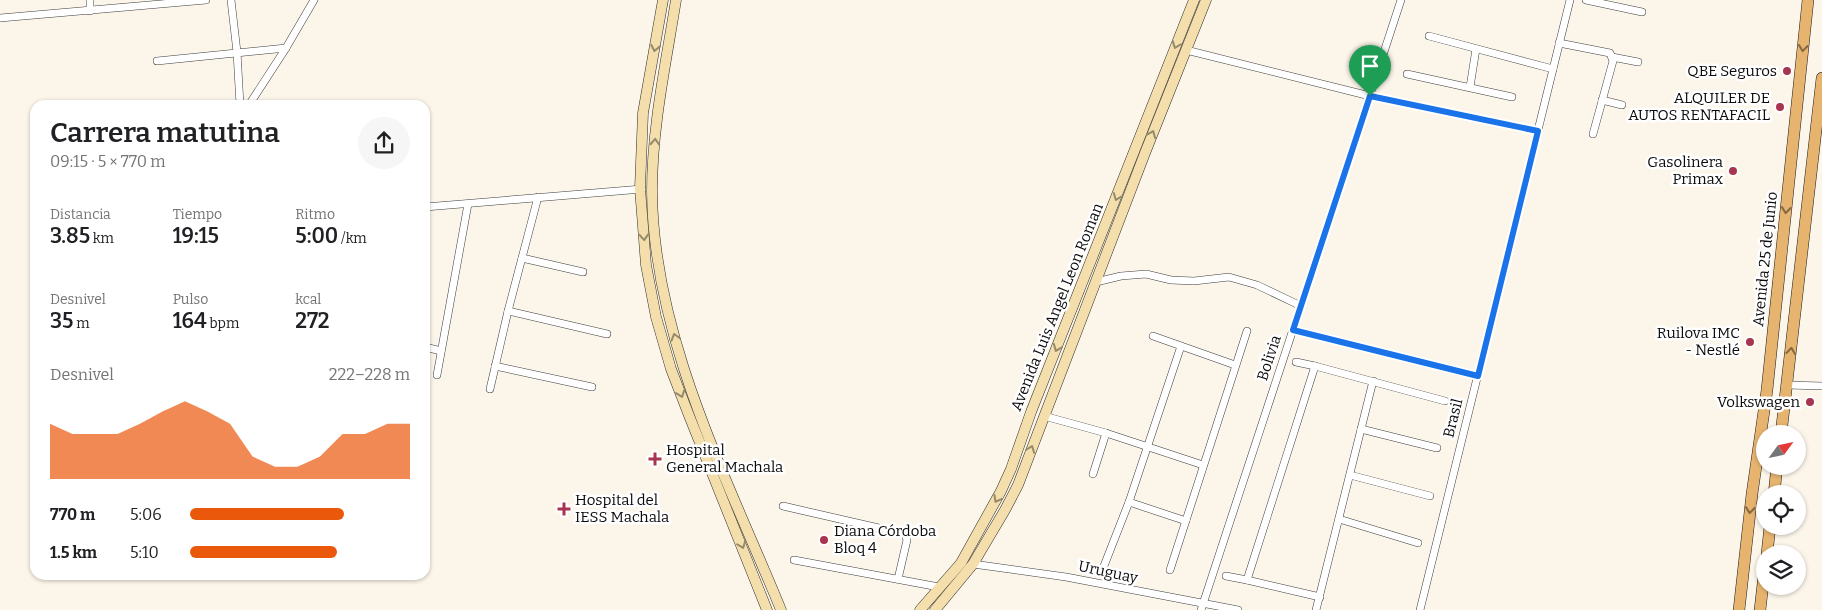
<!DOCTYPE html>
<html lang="es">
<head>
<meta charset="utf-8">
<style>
	:root { --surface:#fff; --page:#f6f6f6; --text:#202124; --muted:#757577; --accent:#ea580c }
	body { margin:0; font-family:Bitter,serif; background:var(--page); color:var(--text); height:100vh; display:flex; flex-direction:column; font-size:19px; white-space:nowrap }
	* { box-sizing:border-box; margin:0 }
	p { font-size:16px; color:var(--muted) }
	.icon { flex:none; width:28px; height:28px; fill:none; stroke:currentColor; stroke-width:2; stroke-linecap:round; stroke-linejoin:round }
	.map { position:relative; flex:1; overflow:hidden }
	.panel { position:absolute; left:30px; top:100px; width:400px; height:480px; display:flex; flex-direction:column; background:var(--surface); border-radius:15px; box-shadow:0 1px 4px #0004 }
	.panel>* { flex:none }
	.needle { width:32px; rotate:57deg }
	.fabs { position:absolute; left:1756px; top:425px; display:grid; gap:10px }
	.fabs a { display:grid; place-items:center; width:50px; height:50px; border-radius:50%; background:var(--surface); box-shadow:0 1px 4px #0004; font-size:25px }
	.pin { position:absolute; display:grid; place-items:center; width:42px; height:42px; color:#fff; margin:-51px -21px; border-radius:50% 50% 50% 0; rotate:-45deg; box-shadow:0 0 5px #0007 }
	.pin .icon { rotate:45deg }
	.round { display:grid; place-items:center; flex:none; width:52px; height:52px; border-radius:26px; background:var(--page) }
	.summary { display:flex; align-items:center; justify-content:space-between; height:85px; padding:0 20px }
	h1 { font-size:28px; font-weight:600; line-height:38px }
	.figures { display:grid; grid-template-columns:repeat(3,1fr); gap:8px; height:85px; padding:5px 20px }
	.figures div { display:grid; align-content:center }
	.figures b { font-size:21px; font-weight:600 }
	.figures small { font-size:14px; font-weight:400 }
	.figures p { font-size:14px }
	.chart { height:140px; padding:10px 20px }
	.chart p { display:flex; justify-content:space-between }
	.chart svg { width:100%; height:90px; margin-top:5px; fill:var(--accent); opacity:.7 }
	ul { padding:0 20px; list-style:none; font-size:16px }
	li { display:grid; grid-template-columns:80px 60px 1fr; align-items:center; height:38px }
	li i { height:12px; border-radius:6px; background:var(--accent) }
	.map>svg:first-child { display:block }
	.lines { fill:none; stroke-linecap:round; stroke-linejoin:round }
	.minor-casing { stroke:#3d3d3d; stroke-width:8 }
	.secondary-casing { stroke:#2c2c2c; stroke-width:11 }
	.primary-casing { stroke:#1b1b1b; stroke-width:12 }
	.minor { stroke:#fff; stroke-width:7 }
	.secondary { stroke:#f4dfac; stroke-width:10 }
	.primary { stroke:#e7b46f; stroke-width:11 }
	.oneway { stroke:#968a6b }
	.oneway2 { stroke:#846842 }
	.route-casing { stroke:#fff; stroke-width:10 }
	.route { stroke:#1a73e8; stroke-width:6 }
	.poi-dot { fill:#a7354f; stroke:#fff; stroke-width:2 }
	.labels { text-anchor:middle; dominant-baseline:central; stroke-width:5; stroke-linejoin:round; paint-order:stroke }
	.poi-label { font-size:15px; fill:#0a0a0a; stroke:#fff; text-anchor:end }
	.street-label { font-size:15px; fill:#0a0a0a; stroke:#fff }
</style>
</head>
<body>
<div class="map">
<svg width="1822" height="610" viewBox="0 0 1822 610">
	<rect width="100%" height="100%" fill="#fcf5ea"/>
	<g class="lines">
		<!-- minor casing -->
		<g class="minor-casing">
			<g id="minor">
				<polyline points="90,0 90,11"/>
				<polyline points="231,0 237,52 240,105"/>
				<polyline points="1586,0 1642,12"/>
				<polyline points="0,18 206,0"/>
				<polyline points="1429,36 1553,69"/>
				<polyline points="1559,43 1610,53 1613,61 1593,134"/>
				<polyline points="1186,50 1370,96 1538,131"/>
				<polyline points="1612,57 1638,62"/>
				<polyline points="157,61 286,48"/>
				<polyline points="1407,74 1512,97"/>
				<polyline points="1470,87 1476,49"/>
				<polyline points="1602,100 1622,105"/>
				<polyline points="249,105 286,48 314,0"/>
				<polyline points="425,207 642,189"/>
				<polyline points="522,258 583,272"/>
				<polyline points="1096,282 1121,276 1146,274 1171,280 1194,281 1229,277 1257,285 1301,306"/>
				<polyline points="508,311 607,334"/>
				<polyline points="1293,330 1478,376"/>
				<polyline points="1153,336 1235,365"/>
				<polyline points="425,347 441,351"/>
				<polyline points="1296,362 1315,366"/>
				<polyline points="495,366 592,387"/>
				<polyline points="437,375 468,204"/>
				<polyline points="1788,385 1822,386"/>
				<polyline points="490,389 508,311 538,197"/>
				<polyline points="1044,416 1106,433 1203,465"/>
				<polyline points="1361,429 1437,448"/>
				<polyline points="1093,474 1106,433"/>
				<polyline points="1350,475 1430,496"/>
				<polyline points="1129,502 1186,521"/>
				<polyline points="783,506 905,534 907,540 898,579"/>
				<polyline points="1339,519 1418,543"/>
				<polyline points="794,560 939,587"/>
				<polyline points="973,564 1066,577 1238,610"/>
				<polyline points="1170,570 1247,331"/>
				<polyline points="1102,571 1129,502 1181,346"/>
				<polyline points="1226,576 1247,580"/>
				<polyline points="1320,597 1247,580 1315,366 1445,401"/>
				<polyline points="1201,610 1401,0"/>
				<polyline points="1316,610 1373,381"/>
				<polyline points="1420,610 1570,0"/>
			</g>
		</g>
		<!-- secondary casing -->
		<g class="secondary-casing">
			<g id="secondary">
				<polyline points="663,0 643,113 640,188 646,265 656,317 671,369 690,418 767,610"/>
				<path d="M676 0C666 63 652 127 652 191 653 337 727 478 781 610"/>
				<polyline points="920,610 961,563 1001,491 1011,469 1031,412 1194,0"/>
				<polyline points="935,610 973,564 1005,510 1018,485 1145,153 1206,0"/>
			</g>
		</g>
		<!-- primary casing -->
		<g class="primary-casing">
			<g id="primary">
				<polyline points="1781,434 1822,78"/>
				<polyline points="1774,494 1777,466"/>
				<polyline points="1767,554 1770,526"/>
				<polyline points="1739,610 1752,494 1767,390 1808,0"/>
				<polyline points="1760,610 1765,566"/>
			</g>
		</g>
		<!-- minor -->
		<use href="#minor" class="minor"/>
		<!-- secondary -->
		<use href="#secondary" class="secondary"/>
		<!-- primary -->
		<use href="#primary" class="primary"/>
	</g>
	<!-- one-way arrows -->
	<defs><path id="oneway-chevron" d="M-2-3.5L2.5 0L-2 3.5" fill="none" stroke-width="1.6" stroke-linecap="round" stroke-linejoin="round" transform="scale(1.25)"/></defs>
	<g class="oneway">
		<use href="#oneway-chevron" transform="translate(1176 45) rotate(111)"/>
		<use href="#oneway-chevron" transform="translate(655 48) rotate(101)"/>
		<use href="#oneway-chevron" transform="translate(1152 134) rotate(-68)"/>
		<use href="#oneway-chevron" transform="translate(655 142) rotate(-87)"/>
		<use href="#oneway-chevron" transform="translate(1117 197) rotate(111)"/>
		<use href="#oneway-chevron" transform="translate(644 237) rotate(86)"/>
		<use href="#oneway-chevron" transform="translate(675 337) rotate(-106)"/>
		<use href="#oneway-chevron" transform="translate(1057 348) rotate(112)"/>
		<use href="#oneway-chevron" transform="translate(681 394) rotate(70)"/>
		<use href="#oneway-chevron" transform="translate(1031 449) rotate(-69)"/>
		<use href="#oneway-chevron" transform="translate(997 499) rotate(119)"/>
		<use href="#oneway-chevron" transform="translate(742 545) rotate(69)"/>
	</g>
	<g class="oneway2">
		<use href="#oneway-chevron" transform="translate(1803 48) rotate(97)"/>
		<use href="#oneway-chevron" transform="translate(1786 210) rotate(96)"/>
		<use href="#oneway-chevron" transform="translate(1791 351) rotate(-84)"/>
		<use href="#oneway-chevron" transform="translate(1750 510) rotate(96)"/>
	</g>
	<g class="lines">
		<!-- route casing -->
		<g class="route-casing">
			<polygon id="route" points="1370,96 1538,131 1478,376 1293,330"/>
		</g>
		<!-- route -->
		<use href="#route" class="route"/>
	</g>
	<!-- markers -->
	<g class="poi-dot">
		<circle cx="1787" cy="71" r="5"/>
		<circle cx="1780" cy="107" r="5"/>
		<circle cx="1733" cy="171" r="5"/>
		<circle cx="1750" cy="342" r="5"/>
		<circle cx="1810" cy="402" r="5"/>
		<path d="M652.5 451.5h5v5h5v5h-5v5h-5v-5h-5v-5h5z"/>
		<path d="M561.5 501.5h5v5h5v5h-5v5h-5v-5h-5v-5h5z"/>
		<circle cx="824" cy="540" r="5"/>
	</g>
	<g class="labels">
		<!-- poi labels -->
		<g class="poi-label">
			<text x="1777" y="71">QBE Seguros</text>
			<text x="1770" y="98">ALQUILER DE<tspan x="1770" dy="17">AUTOS RENTAFACIL</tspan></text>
			<text x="1723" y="162">Gasolinera<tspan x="1723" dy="17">Primax</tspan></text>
			<text x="1740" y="333">Ruilova IMC<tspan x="1740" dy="17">- Nestlé</tspan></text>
			<text x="1800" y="402">Volkswagen</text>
			<text x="666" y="450" text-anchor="start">Hospital<tspan x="666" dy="17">General Machala</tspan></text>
			<text x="575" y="500" text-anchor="start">Hospital del<tspan x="575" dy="17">IESS Machala</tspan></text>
			<text x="834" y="531" text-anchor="start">Diana Córdoba<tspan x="834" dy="17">Bloq 4</tspan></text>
		</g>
		<!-- street labels -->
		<g class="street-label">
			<text transform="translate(1765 259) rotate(-84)">Avenida 25 de Junio</text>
			<text transform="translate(1057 307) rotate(-68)">Avenida Luis Angel Leon Roman</text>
			<text transform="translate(1269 358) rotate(-72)">Bolivia</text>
			<text transform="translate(1453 418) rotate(-76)">Brasil</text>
			<text transform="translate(1108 572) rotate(12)">Uruguay</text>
		</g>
	</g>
</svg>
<div class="fabs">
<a><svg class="needle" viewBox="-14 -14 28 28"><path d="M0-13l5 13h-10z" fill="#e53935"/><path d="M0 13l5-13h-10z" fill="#757577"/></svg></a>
<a><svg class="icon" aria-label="locate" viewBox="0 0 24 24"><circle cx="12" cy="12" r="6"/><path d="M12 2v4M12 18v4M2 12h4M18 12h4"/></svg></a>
<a><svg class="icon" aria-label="layers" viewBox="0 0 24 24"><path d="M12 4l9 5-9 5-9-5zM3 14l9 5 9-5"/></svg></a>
</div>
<div class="pin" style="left:1370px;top:96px;background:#1e9e55"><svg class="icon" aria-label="arrive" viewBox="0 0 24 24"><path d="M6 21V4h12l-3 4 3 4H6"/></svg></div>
<section class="panel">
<div class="summary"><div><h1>Carrera matutina</h1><p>09:15 · 5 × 770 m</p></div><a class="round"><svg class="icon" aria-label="share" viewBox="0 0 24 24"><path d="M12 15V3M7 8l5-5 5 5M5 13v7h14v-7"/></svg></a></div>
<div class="figures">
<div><p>Distancia</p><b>3.85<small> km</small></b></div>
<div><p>Tiempo</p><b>19:15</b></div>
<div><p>Ritmo</p><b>5:00<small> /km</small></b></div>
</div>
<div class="figures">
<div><p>Desnivel</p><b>35<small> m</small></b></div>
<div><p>Pulso</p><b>164<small> bpm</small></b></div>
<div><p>kcal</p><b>272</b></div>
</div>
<div class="chart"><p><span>Desnivel</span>222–228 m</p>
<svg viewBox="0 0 160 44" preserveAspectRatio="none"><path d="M0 44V17L10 22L20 22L30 22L40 17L50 11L60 6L70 11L80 17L90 33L100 38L110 38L120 33L130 22L140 22L150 17L160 17V44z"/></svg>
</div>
<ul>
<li><b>770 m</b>5:06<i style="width:70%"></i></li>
<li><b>1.5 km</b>5:10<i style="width:67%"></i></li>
</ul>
</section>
</div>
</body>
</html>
